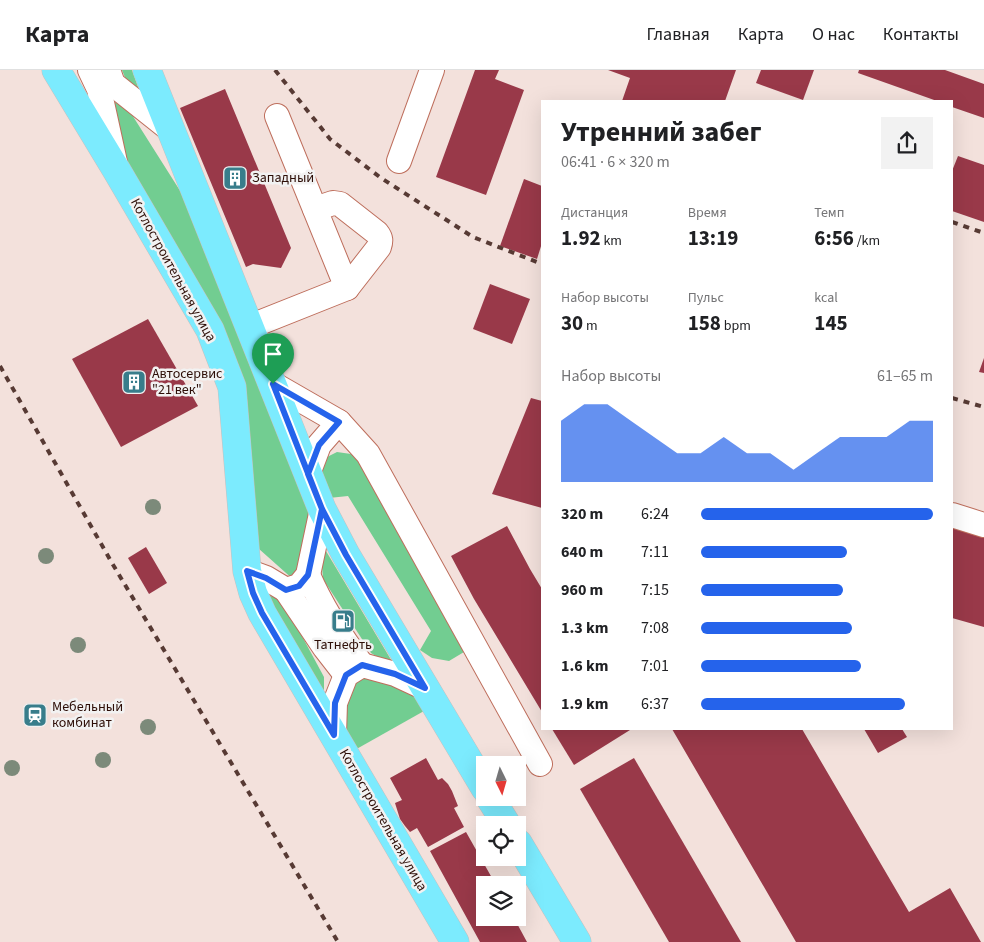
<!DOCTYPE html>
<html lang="ru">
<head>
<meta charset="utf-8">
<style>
	:root { --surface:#fff; --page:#f2f2f2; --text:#202124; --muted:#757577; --line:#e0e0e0; --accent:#2563eb }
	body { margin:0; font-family:"Source Sans 3",sans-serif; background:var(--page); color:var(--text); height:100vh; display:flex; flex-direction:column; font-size:19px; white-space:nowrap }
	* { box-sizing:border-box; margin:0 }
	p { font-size:16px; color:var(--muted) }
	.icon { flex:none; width:28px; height:28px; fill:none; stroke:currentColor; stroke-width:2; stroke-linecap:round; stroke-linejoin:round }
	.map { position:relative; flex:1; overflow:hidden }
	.drawer { position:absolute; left:541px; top:30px; width:412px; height:630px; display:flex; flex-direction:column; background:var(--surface); border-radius:0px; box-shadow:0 5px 20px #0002 }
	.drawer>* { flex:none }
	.needle { width:32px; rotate:175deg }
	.controls { position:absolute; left:476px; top:686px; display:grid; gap:10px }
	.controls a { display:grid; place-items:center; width:50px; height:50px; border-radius:0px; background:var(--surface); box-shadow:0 5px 20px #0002; font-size:25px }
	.pin { position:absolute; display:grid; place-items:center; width:42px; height:42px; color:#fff; margin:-51px -21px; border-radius:50% 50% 50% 0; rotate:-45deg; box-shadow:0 0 5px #0007 }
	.pin .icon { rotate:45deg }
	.round { display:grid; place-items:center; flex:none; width:52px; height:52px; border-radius:0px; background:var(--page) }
	.overview { display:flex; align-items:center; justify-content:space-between; height:85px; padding:0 20px }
	h1 { font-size:28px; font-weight:700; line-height:38px }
	.metrics { display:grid; grid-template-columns:repeat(3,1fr); gap:8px; height:85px; padding:5px 20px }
	.metrics div { display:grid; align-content:center }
	.metrics b { font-size:21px; font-weight:700 }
	.metrics small { font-size:14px; font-weight:400 }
	.metrics p { font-size:14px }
	.chart { height:140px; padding:10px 20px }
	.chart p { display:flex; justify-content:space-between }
	.chart svg { width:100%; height:90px; margin-top:5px; fill:var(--accent); opacity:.7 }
	ul { padding:0 20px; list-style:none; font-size:16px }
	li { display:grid; grid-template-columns:80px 60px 1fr; align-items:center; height:38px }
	li i { height:12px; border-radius:6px; background:var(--accent) }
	header { display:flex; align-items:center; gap:30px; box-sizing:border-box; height:70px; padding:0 25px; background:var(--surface); border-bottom:1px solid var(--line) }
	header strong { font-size:24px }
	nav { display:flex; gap:28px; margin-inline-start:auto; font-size:18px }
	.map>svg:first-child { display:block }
	.green { fill:#72cd91 }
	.building { fill:#993949 }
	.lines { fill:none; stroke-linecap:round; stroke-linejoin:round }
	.minor-casing { stroke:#be6e5c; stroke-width:26 }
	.major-casing { stroke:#c8c0bf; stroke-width:29 }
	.minor { stroke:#fff; stroke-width:24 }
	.major { stroke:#7cebfe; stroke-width:28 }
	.rail { stroke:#573a34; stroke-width:4; stroke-dasharray:6 6; stroke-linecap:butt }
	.tree { fill:#7c8a7a }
	.route-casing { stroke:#fff; stroke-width:10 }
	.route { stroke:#2563eb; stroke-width:6 }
	.labels { text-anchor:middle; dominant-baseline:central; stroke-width:5; stroke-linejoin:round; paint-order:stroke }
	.poi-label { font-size:14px; fill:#2d0e07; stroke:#f2f2f2; text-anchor:start }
	.street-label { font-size:14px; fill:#2d0e07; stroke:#f2f2f2 }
</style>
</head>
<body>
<header>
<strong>Карта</strong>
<nav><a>Главная</a><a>Карта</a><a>О нас</a><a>Контакты</a></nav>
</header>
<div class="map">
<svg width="984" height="872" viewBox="0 0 984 872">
	<rect width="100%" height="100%" fill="#f3e1dc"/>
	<!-- green -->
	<g class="green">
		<polygon points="122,0 132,0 142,28 130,20"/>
		<polygon points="122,29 184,127 309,442 295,511 250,471 244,333 133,111 112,34"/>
		<polygon points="337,382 351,384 363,394 464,582 449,591 432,588 420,580 431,561 348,426 329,428 321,399 325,388"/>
		<polygon points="320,471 396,598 371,583 323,509"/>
		<polygon points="263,524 282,529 324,607 324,629"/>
		<polygon points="365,605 390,613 414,626 424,641 353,681 343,665 348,615"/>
	</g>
	<!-- building -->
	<g class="building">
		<polygon points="475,0 499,0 495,9 524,20 486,125 436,107"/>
		<polygon points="608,0 736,0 725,31 622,31 630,8"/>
		<polygon points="761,0 814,0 803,30 756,13"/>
		<polygon points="859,0 945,0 984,14 984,48 952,37 952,31 937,31 858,3"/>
		<polygon points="225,19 291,178 281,198 253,194 246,197 180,38"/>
		<polygon points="958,86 984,95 984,152 952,141 952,101"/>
		<polygon points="524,109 542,116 542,173 537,189 500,176"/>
		<polygon points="490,214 530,229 512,274 473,259"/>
		<polygon points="148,249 198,336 121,377 72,289"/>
		<polygon points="984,288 984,303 979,302"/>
		<polygon points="531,328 542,331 542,438 492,424"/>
		<polygon points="507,456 530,499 542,519 542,642 474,529 451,486"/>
		<polygon points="952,458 984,468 984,557 952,548"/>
		<polygon points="146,477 167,513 149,524 128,488"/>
		<polygon points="552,659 629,659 630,660 574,695"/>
		<polygon points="672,659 802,659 909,842 950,818 981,872 796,872"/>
		<polygon points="864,659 902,659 907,667 878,683"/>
		<polygon points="426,688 438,710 442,708 448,714 452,721 458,736 454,738 464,757 428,777 417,758 410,762 405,756 400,749 395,733 402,730 390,708"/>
		<polygon points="634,688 741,872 669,872 580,719"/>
		<polygon points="466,762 496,815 485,815 485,848 514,848 527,872 480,872 430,781"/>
	</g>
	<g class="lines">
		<!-- minor casing -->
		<g class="minor-casing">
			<g id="minor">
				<polyline points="90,0 99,19 115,92"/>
				<polyline points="108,0 113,14 172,61"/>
				<polyline points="399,91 432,0"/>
				<path d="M315 139 333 133 340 134 377 163C381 168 381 171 379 177L347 218"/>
				<polyline points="249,257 347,218 277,46"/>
				<polyline points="273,314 339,352 368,384 540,694"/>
				<polyline points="308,404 319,375 339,352"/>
				<polyline points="952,445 984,455"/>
				<polyline points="247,501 266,508 286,520 299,516 308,505 322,439"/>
				<path d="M308 505C322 537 341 567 362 595"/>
				<polyline points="286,520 325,578 346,605"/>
				<polyline points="334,665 335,633 346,605 362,595 395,604 425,618"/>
			</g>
		</g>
		<!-- major casing -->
		<g class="major-casing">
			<g id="major">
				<polyline points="56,0 117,101 210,260 232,317 247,501 253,523 262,543 455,872"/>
				<polyline points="147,0 322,439 346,485 485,718"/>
				<polyline points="490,728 507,755"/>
				<polyline points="518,773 577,872"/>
			</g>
		</g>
		<!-- minor -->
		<use href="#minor" class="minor"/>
		<!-- major -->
		<use href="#major" class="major"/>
		<!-- rail -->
		<g class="rail">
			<polyline points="275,0 330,69 381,108 473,167 542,194"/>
			<polyline points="952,152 984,163"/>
			<polyline points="0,296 112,493 338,872"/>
			<polyline points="952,328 984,337"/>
		</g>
	</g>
	<!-- trees -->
	<g class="tree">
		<circle cx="153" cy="437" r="8"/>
		<circle cx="46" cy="486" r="8"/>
		<circle cx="78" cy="575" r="8"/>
		<circle cx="148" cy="657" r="8"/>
		<circle cx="103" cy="690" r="8"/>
		<circle cx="12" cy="698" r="8"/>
	</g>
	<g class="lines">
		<!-- route casing -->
		<g class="route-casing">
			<polyline id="route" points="273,314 322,439 308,505 299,516 286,520 266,508 247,501 253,523 262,543 334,665 335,633 346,605 362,595 395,604 425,618 346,485 322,439 308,404 319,375 339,352 273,314"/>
		</g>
		<!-- route -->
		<use href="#route" class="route"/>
	</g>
	<!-- icons -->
	<defs>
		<g id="building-square" transform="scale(1.25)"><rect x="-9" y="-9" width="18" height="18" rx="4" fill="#387d8b" stroke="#f2f2f2"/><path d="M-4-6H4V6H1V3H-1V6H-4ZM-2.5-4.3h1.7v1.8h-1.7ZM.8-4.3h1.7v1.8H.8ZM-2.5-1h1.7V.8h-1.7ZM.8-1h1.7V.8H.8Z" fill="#fff"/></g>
		<g id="fuel-square" transform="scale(1.25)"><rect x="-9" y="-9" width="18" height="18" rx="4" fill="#387d8b" stroke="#f2f2f2"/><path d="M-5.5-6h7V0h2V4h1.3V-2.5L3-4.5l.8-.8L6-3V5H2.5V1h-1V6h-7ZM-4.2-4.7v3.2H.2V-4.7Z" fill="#fff"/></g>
		<g id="station-square" transform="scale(1.25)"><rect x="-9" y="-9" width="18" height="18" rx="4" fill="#387d8b" stroke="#f2f2f2"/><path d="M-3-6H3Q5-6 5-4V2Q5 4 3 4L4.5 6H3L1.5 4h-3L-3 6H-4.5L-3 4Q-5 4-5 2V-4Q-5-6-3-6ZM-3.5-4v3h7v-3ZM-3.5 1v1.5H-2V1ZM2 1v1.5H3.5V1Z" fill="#fff"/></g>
	</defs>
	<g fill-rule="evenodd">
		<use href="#building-square" x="235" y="108"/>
		<use href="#building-square" x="134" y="312"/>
		<use href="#fuel-square" x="343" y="551"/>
		<use href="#station-square" x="35" y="645"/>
	</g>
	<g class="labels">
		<!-- poi labels -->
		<g class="poi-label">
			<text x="252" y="108">Западный</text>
			<text x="152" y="304">Автосервис<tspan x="152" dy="16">"21 век"</tspan></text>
			<text x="343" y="575" text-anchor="middle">Татнефть</text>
			<text x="52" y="637">Мебельный<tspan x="52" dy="16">комбинат</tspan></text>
		</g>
		<!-- street labels -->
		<g class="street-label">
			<text transform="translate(173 200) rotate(61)">Котлостроительная улица</text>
			<text transform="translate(383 750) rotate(60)">Котлостроительная улица</text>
		</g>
	</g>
</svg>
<div class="controls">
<a><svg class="needle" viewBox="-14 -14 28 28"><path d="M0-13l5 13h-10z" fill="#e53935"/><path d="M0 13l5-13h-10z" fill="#757577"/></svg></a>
<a><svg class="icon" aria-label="locate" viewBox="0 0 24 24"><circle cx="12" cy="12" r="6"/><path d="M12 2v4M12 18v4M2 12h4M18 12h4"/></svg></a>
<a><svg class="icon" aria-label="layers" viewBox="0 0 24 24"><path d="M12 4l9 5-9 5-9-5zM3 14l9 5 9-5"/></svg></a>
</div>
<div class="pin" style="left:273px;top:314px;background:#1e9e55"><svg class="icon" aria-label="arrive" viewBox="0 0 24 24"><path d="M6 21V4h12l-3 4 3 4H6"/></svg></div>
<section class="drawer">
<div class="overview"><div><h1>Утренний забег</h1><p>06:41 · 6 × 320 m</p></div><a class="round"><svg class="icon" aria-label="share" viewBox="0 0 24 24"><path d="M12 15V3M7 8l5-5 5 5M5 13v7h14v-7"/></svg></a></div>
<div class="metrics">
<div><p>Дистанция</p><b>1.92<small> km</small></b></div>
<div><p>Время</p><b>13:19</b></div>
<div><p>Темп</p><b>6:56<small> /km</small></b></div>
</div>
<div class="metrics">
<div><p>Набор высоты</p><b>30<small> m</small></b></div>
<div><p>Пульс</p><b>158<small> bpm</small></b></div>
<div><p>kcal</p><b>145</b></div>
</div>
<div class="chart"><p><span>Набор высоты</span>61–65 m</p>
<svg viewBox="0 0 160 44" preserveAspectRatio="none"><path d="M0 44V14L10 6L20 6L30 14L40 22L50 30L60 30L70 22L80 30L90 30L100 38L110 30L120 22L130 22L140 22L150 14L160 14V44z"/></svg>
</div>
<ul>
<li><b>320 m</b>6:24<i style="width:100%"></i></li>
<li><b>640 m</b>7:11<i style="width:63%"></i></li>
<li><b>960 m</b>7:15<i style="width:61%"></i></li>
<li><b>1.3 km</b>7:08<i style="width:65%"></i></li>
<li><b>1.6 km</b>7:01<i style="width:69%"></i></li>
<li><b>1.9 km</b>6:37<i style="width:88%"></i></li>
</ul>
</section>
</div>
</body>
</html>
